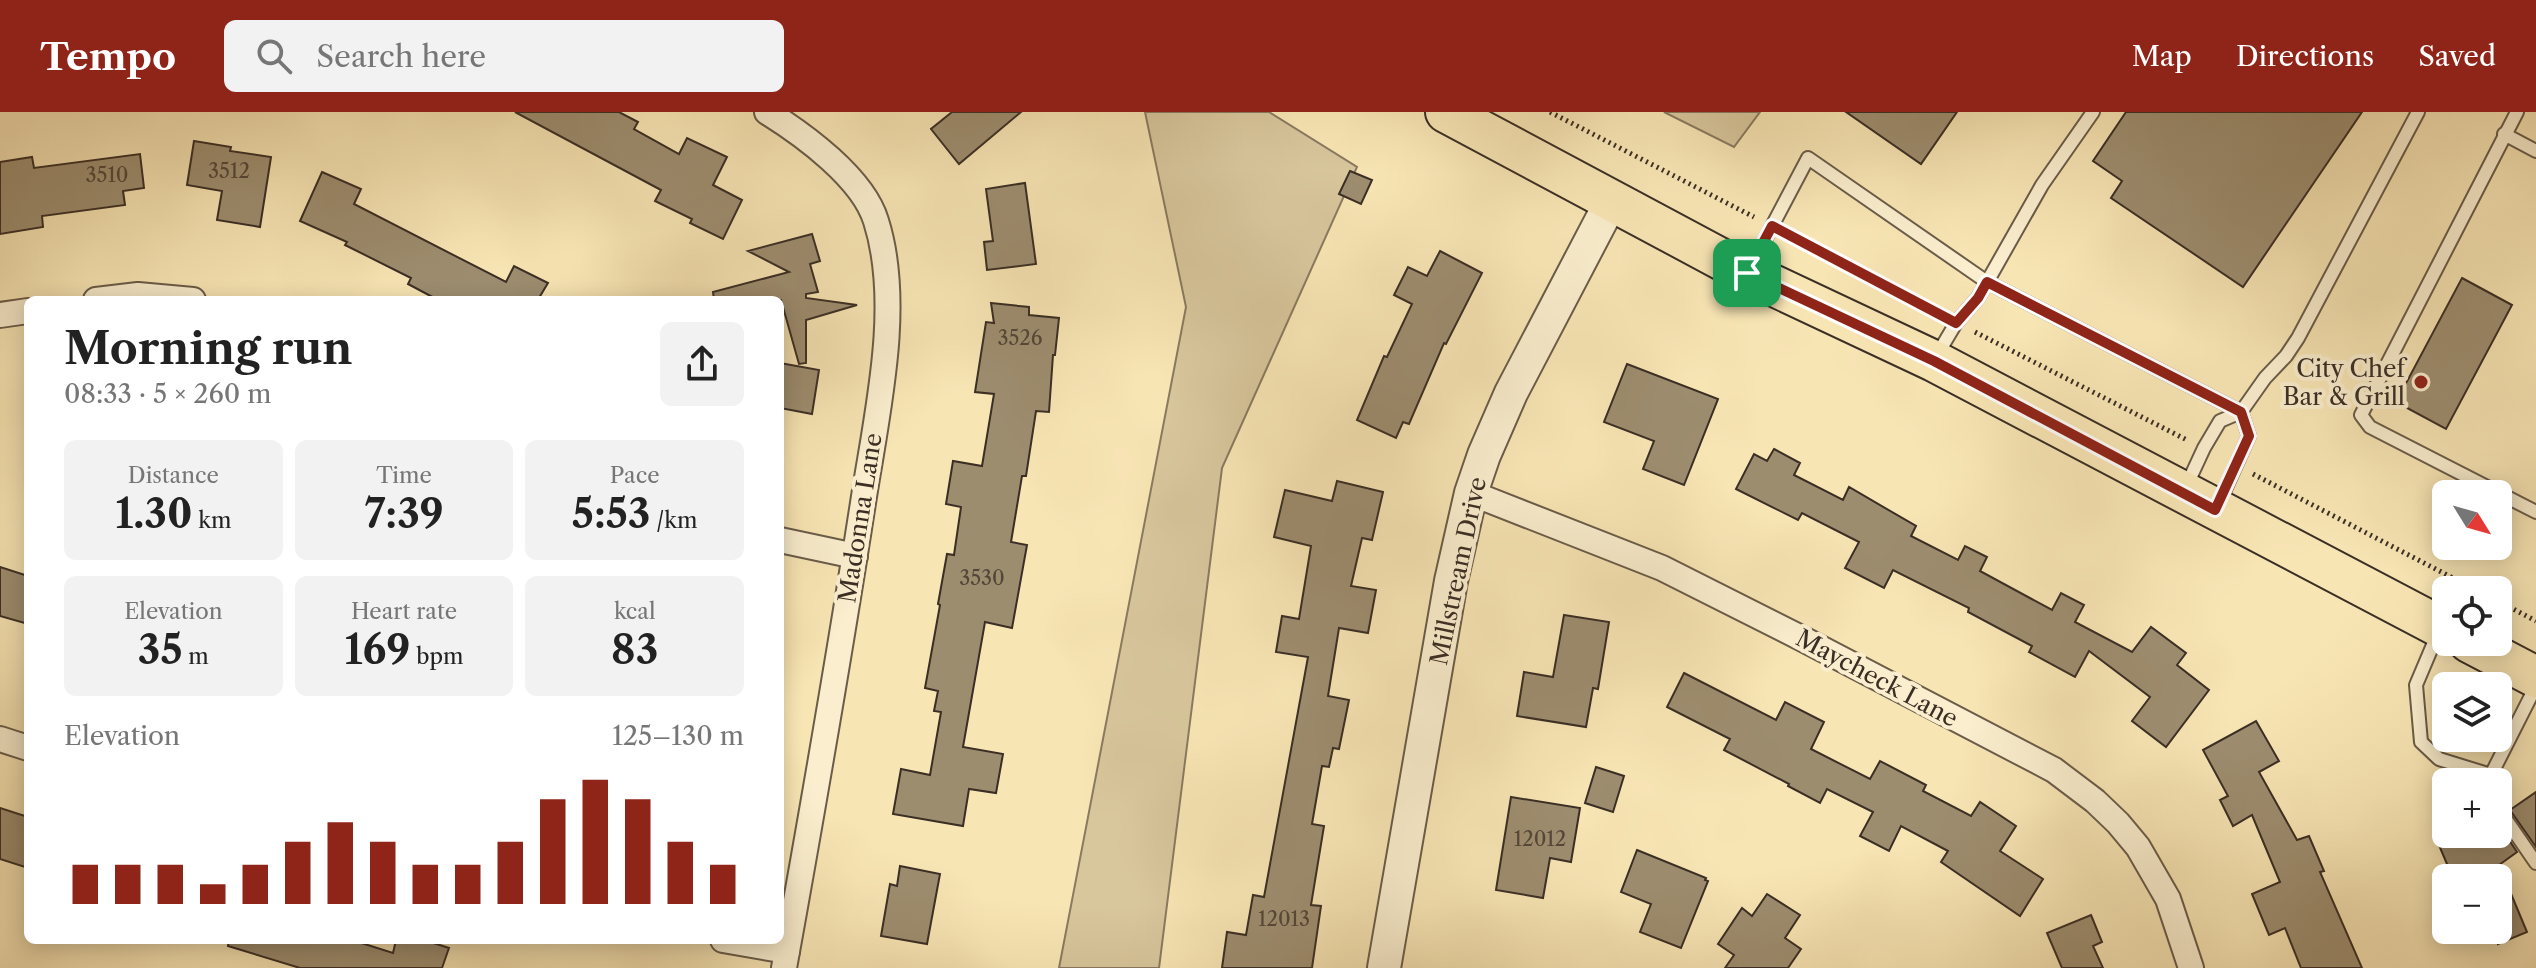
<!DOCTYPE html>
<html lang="en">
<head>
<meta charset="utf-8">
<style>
	:root { --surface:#fff; --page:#f2f2f2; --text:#222; --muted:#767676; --accent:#8f2418 }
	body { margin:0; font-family:"Libre Caslon Text",serif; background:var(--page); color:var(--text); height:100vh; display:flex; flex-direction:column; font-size:30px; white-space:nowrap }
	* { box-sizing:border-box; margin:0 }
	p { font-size:26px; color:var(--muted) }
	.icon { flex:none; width:44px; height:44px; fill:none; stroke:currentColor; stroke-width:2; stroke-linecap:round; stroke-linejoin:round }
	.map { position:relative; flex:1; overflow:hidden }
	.side { position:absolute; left:24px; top:184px; width:760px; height:648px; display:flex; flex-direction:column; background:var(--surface); border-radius:12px; box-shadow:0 4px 20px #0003 }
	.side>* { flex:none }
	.needle { width:52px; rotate:127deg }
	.fabs { position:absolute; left:2432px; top:368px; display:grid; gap:16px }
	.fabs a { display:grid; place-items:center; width:80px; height:80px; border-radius:12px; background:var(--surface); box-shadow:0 4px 20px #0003; font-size:40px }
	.pin { position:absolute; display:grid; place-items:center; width:68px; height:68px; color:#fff; margin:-34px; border-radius:16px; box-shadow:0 4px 12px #0006 }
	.round { display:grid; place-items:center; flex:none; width:84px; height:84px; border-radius:12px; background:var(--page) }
	.overview { display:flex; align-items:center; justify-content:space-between; height:136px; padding:0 40px }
	h1 { font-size:44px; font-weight:800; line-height:60px }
	.metrics { display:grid; grid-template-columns:repeat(3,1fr); gap:12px; height:136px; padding:8px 40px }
	.metrics div { display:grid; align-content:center; border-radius:12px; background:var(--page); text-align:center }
	.metrics b { font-size:40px; font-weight:800 }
	.metrics small { font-size:22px; font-weight:400 }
	.metrics p { font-size:22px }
	.chart { height:224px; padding:16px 40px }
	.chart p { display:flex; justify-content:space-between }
	.chart svg { width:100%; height:144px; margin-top:8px; stroke:var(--accent); stroke-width:6 }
	header { display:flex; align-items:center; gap:48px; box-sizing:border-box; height:112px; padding:0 40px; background:var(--accent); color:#fff }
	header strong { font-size:38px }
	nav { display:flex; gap:44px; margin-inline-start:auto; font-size:28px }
	.search { width:560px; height:72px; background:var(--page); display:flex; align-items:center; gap:20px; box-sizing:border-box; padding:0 28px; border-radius:12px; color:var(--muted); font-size:30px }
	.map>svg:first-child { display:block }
	.green { fill:#d8c69c; stroke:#897a60; stroke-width:2 }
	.building { fill:#9d8d6f; stroke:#3a2e25; stroke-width:2 }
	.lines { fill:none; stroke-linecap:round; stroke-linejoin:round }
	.service-casing { stroke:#6a5c49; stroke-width:16 }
	.minor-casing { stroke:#6a5c49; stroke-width:28 }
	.tertiary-casing { stroke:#6a5c49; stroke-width:36 }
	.primary-casing { stroke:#3a2e25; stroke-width:44 }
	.path { stroke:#3a2e25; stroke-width:5; stroke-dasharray:2 4; stroke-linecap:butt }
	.service { stroke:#faeece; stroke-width:12 }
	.minor { stroke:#faeece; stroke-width:24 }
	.tertiary { stroke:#faeece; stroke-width:32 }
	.primary { stroke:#f8e5b4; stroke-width:40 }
	.route-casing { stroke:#fff; stroke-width:16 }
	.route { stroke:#8f2418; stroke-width:10 }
	.poi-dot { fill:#8f2418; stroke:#faeece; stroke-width:3 }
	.labels { text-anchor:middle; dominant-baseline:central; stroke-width:8; stroke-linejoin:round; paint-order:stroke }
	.number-label { font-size:20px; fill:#534638 }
	.poi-label { font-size:24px; fill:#3a2e25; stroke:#faeece; text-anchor:end }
	.street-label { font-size:24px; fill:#3a2e25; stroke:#faeece }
</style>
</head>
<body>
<header>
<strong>Tempo</strong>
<div class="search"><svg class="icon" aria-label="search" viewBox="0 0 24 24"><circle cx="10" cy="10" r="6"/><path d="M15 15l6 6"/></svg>Search here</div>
<nav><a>Map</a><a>Directions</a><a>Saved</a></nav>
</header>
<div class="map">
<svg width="2536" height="856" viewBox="0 0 2536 856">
	<rect width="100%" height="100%" fill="#f8e5b4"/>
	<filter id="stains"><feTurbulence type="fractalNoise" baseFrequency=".0025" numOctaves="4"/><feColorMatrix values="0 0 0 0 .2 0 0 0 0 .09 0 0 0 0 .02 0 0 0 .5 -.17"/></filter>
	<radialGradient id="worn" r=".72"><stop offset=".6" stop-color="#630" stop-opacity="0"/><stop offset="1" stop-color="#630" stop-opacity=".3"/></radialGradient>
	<!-- green -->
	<g class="green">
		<polygon points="1145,0 1269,0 1357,55 1222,356 1159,856 1059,856 1186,195"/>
		<polygon points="1664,0 1760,0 1734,35"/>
	</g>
	<!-- building -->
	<g class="building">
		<polygon points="515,0 619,0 638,10 634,17 679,42 687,26 727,45 713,73 742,88 723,127 690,111 692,107 655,89 661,78"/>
		<polygon points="952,0 1021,0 959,52 931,17"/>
		<polygon points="1846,0 1957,0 1921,52"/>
		<polygon points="2126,0 2362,0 2243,175 2111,86 2122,69 2093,49"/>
		<polygon points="194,29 231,35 230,39 271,45 260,115 217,108 222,79 187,73"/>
		<polygon points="140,42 144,76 123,79 125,93 42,104 43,115 0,122 0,50 32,45 34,56"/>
		<polygon points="1350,59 1372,68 1361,92 1339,82"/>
		<polygon points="322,60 361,77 354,92 506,170 514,154 548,171 539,186 542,188 438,188 408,172 411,166 345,133 347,130 300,109"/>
		<polygon points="1025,71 1036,152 987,158 984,130 993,129 986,77"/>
		<polygon points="812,122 820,149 810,152 818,180 806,182 806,186 857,193 806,208 806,251 799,252 781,188 714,188 713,180 789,160 748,139"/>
		<polygon points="1440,139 1482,161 1446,232 1444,231 1409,312 1403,310 1396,326 1357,308 1384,244 1387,245 1412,192 1394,183 1408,155 1427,164"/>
		<polygon points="2462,166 2512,193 2446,317 2396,290"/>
		<polygon points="991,191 1029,195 1029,203 1059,206 1055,243 1053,243 1049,300 1036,299 1026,364 1022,364 1011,430 1027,433 1012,516 985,510 963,635 1003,642 996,681 969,677 963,714 893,702 901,657 930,663 941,600 934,599 938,579 925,576 940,493 938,492 947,442 954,443 961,395 946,392 953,349 982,354 994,282 975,280 986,210 994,211"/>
		<polygon points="780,251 819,258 812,302 780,296"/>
		<polygon points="1627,252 1718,287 1684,373 1643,357 1654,329 1604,310"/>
		<polygon points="1774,337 1800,351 1794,363 1843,388 1849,375 1916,414 1911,424 1958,448 1965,434 1987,445 1980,459 2052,498 2061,481 2084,493 2075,510 2132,540 2151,515 2186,541 2177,553 2209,578 2166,635 2132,609 2150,585 2089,539 2075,565 2029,540 2032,534 1968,500 1969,496 1893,458 1884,476 1845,456 1859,430 1802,401 1798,408 1736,377 1754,342 1767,349"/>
		<polygon points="1337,369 1383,380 1372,428 1362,426 1351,474 1376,478 1368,521 1339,516 1328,584 1349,588 1339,637 1333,636 1329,655 1322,654 1312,712 1324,714 1311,793 1321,794 1312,856 1222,856 1227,820 1246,823 1253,783 1264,785 1308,545 1276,540 1282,504 1299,507 1311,434 1274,425 1285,378 1332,389"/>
		<polygon points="0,455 28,464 28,512 0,504"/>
		<polygon points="1564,503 1609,510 1598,577 1593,576 1586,615 1517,604 1524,560 1553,565"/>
		<polygon points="1684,561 1776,608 1785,590 1824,610 1811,637 1870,667 1880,649 1926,673 1923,679 1971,704 1980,690 2016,714 2000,739 2043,767 2020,804 1941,750 1948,739 1901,714 1889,739 1860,724 1873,700 1827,677 1820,691 1788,674 1789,672 1724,638 1730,627 1667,595"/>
		<polygon points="2256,609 2279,649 2259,660 2297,728 2309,724 2324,759 2320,760 2362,856 2301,856 2285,816 2269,823 2252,782 2280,770 2252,703 2233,714 2220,688 2228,684 2203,638"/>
		<polygon points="1596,655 1624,664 1613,700 1585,691"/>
		<polygon points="2536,680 2536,735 2510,698"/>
		<polygon points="1511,685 1580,696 1571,750 1550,746 1543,786 1496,778"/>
		<polygon points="0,696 28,705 28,756 0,747"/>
		<polygon points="2457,722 2505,722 2517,740 2499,753 2527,820 2498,832 2498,766 2453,766 2438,731"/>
		<polygon points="1637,738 1706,766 1705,768 1708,769 1681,836 1640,820 1651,792 1621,780"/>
		<polygon points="900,754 940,762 927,832 881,824 890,772 897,774"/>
		<polygon points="1767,782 1800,803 1785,826 1801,837 1788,856 1725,856 1734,843 1718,832 1742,796 1752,804"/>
		<polygon points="2091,803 2102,830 2093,834 2103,856 2062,856 2047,821"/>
		<polygon points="229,828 352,828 393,841 396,828 424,828 449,836 442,856 300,856 228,834"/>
	</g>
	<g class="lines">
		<!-- service casing -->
		<g class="service-casing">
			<g id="service">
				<polyline points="2517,0 2361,303 2370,315 2536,400"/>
				<polyline points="2504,22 2536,39"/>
				<polyline points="1749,158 1808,46 1987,170 2241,300 2249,324 2219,391"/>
				<polyline points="1937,243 1956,211 1978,186 2042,73 2093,0"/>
				<polyline points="2185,377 2204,336 2220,309 2241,300 2265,266 2286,244 2298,226 2418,0"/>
				<polyline points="2438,521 2416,573 2421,630 2439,647 2491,663"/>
				<polyline points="2492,670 2491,663 2536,574"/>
				<polyline points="2498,696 2536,751"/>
			</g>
		</g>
		<!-- minor casing -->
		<g class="minor-casing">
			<g id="minor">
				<path d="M767 0C804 23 863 66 876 109 903 194 876 305 863 391 839 546 812 701 784 856"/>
				<polyline points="96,188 138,183 193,188"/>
				<polyline points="0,203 28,199"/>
				<polyline points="1471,381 1662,456 1803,527 2054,658 2095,689 2118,711 2138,735 2168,787 2191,856"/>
				<polyline points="780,428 855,444"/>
				<polyline points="0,627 28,636"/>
				<polyline points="723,828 787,839"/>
			</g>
		</g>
		<!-- tertiary casing -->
		<g class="tertiary-casing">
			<polyline id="tertiary" points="1384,856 1451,469 1471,381 1484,343 1511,281 1612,88"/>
		</g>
		<!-- primary casing -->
		<g class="primary-casing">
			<g id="primary">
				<polyline points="1446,0 1747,161 1934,249 2446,518"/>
				<polyline points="2469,530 2536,565"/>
			</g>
		</g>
		<!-- path -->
		<g class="path">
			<polyline points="1550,0 1754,105"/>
			<polyline points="1791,124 1938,201"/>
			<polyline points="1975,220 2187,328"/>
			<polyline points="2253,362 2476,478"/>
			<polyline points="2498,489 2536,509"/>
		</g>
		<!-- service -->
		<use href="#service" class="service"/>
		<!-- minor -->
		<use href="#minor" class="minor"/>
		<!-- tertiary -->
		<use href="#tertiary" class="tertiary"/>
		<!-- primary -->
		<use href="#primary" class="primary"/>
	</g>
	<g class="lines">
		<!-- route casing -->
		<g class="route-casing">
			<polygon id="route" points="1772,114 1956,211 1978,186 1987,170 2241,300 2249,324 2215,398 1934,249 1747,161"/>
		</g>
		<!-- route -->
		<use href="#route" class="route"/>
	</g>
	<!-- markers -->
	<circle class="poi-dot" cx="2421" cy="270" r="8"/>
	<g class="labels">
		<!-- number labels -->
		<g class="number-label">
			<text x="229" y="59">3512</text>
			<text x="107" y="63">3510</text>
			<text x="1020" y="226">3526</text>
			<text x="982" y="466">3530</text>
			<text x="1540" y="727">12012</text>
			<text x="1284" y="807">12013</text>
		</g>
		<!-- poi labels -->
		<g class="poi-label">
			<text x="2405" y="256">City Chef<tspan x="2405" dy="28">Bar &amp; Grill</tspan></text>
		</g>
		<!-- street labels -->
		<g class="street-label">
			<text transform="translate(860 406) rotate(-81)">Madonna Lane</text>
			<text transform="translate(1458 459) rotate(-78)">Millstream Drive</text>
			<text transform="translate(1877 566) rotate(28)">Maycheck Lane</text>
		</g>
	</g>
	<rect width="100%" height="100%" filter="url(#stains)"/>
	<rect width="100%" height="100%" fill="url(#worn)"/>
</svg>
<div class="fabs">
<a><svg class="needle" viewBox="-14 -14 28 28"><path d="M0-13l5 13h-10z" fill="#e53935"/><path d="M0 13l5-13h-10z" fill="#767676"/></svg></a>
<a><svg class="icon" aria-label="locate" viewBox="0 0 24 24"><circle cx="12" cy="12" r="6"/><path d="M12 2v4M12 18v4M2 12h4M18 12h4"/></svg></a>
<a><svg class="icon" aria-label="layers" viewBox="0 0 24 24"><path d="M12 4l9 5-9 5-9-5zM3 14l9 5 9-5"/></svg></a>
<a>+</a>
<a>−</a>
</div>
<div class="pin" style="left:1747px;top:161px;background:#1e9e55"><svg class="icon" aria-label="arrive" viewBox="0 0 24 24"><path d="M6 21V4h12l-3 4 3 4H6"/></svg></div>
<section class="side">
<div class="overview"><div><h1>Morning run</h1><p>08:33 · 5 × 260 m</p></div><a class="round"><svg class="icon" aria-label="share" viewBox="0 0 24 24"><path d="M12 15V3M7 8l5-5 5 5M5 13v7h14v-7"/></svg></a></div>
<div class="metrics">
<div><p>Distance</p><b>1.30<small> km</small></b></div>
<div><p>Time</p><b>7:39</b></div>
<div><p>Pace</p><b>5:53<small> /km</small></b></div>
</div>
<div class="metrics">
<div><p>Elevation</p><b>35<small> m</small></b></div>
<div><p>Heart rate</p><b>169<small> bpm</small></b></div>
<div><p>kcal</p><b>83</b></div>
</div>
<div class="chart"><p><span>Elevation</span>125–130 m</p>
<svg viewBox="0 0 160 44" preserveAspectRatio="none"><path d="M5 44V32M15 44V32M25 44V32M35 44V38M45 44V32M55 44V25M65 44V19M75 44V25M85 44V32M95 44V32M105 44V25M115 44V12M125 44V6M135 44V12M145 44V25M155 44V32"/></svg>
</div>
</section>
</div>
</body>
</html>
